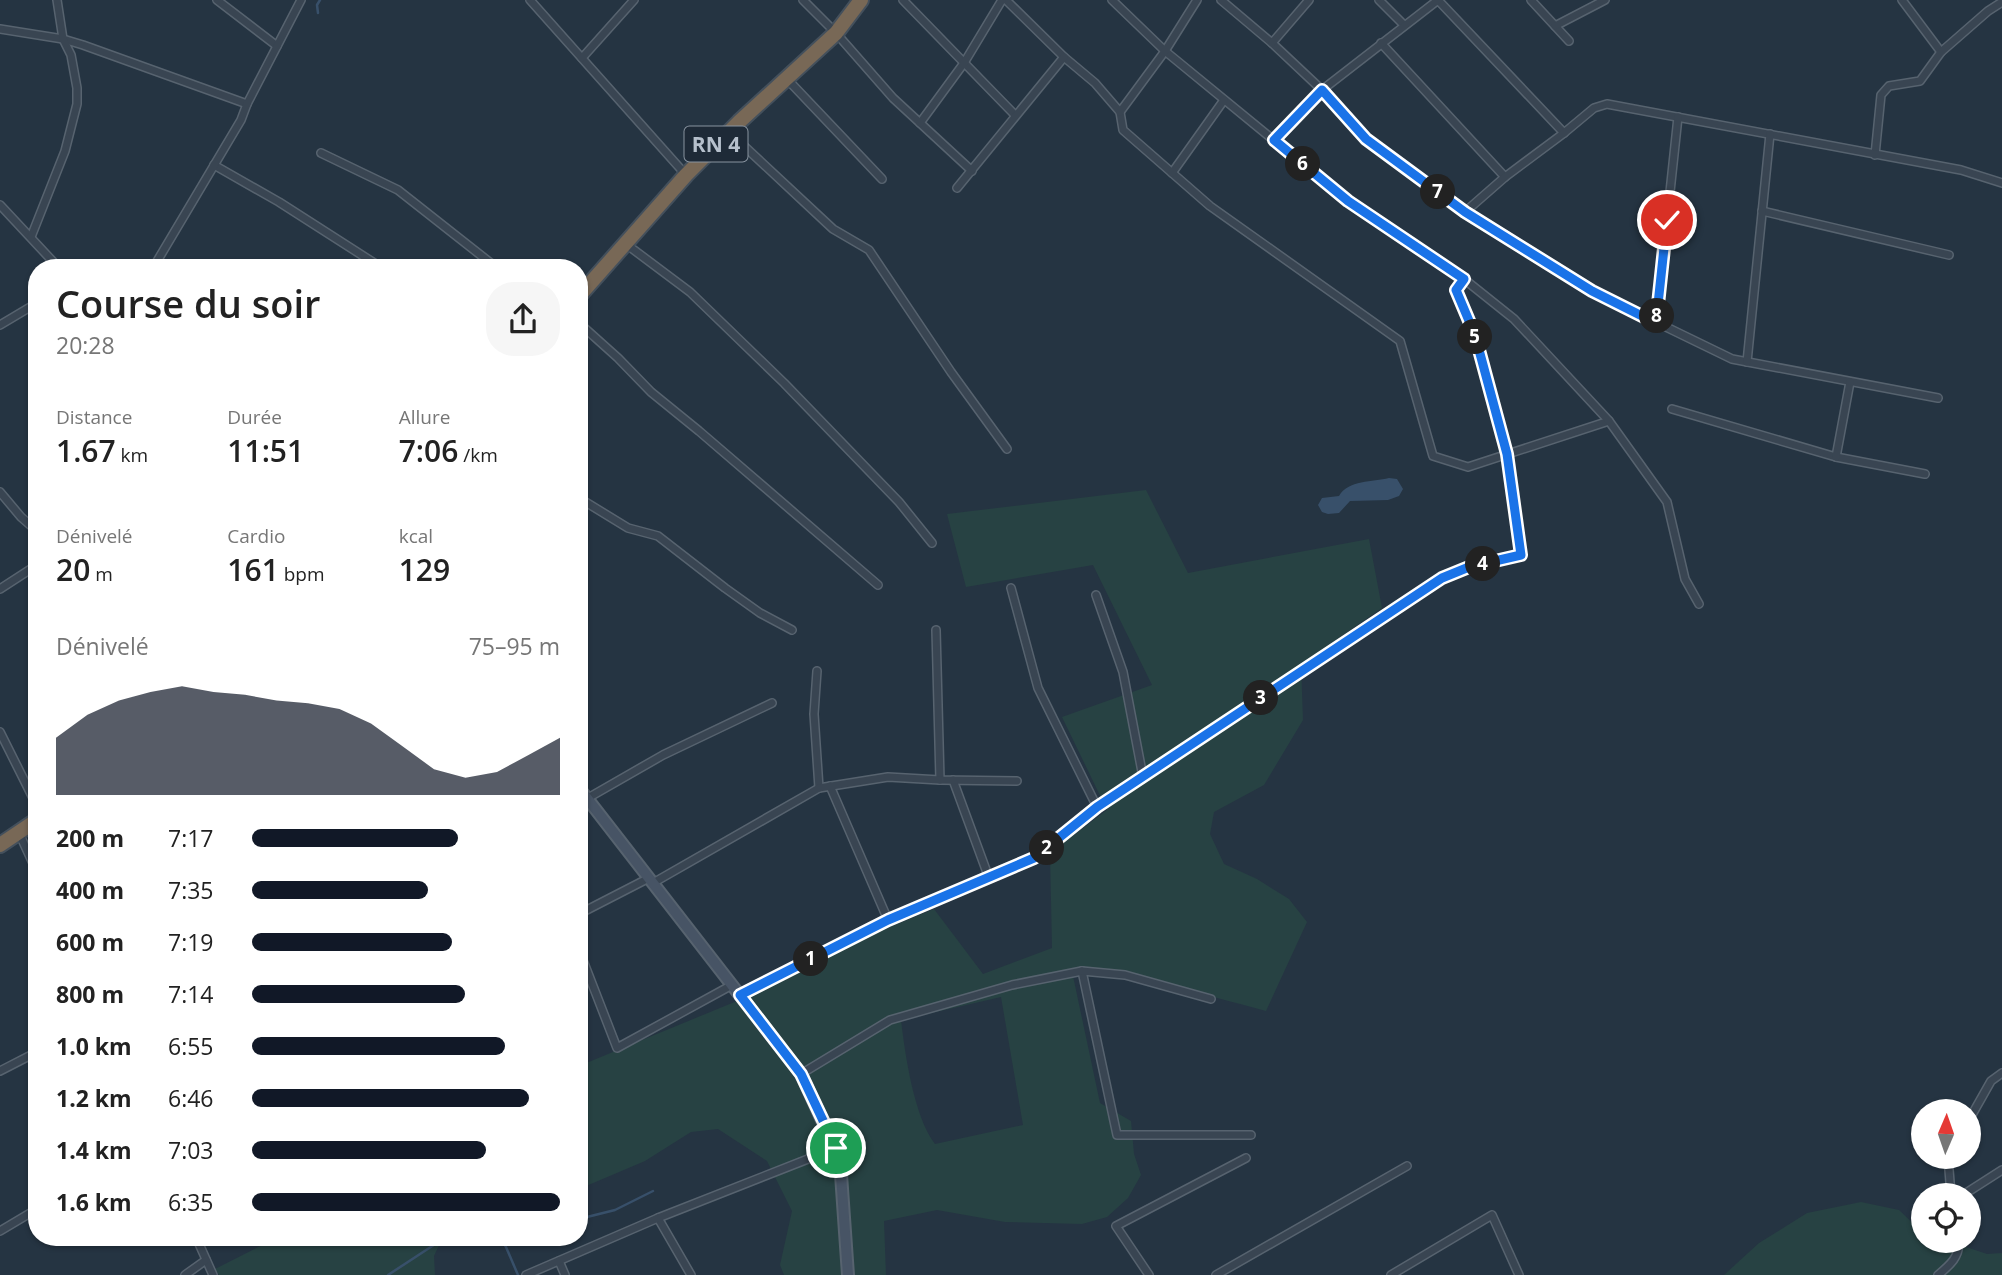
<!DOCTYPE html>
<html lang="fr">
<head>
<meta charset="utf-8">
<style>
	:root { --surface:#fff; --page:#f6f6f6; --text:#222; --muted:#767676; --accent:#111827 }
	body { margin:0; font-family:"Open Sans",sans-serif; background:var(--page); color:var(--text); height:100vh; display:flex; flex-direction:column; font-size:26px; white-space:nowrap }
	* { box-sizing:border-box; margin:0 }
	p { font-size:23px; color:var(--muted) }
	.icon { flex:none; width:38px; height:38px; fill:none; stroke:currentColor; stroke-width:2; stroke-linecap:round; stroke-linejoin:round }
	.map { position:relative; flex:1; overflow:hidden }
	.details { position:absolute; left:28px; top:259px; width:560px; height:987px; display:flex; flex-direction:column; background:var(--surface); border-radius:28px; box-shadow:0 2px 5px #0004 }
	.details>* { flex:none }
	.needle { width:46px; rotate:2deg }
	.tools { position:absolute; left:1911px; top:1099px; display:grid; gap:14px }
	.tools a { display:grid; place-items:center; width:70px; height:70px; border-radius:50%; background:var(--surface); box-shadow:0 2px 5px #0004; font-size:35px }
	.pin { position:absolute; display:grid; place-items:center; width:60px; height:60px; color:#fff; margin:-30px; border:4px solid #fff; border-radius:50%; box-shadow:0 2px 7px #0007 }
	.km { position:absolute; width:35px; height:35px; margin:-18px; border-radius:50%; background:#222; color:#fff; font-size:19px; line-height:35px; text-align:center }
	.round { display:grid; place-items:center; flex:none; width:74px; height:74px; border-radius:28px; background:var(--page) }
	.overview { display:flex; align-items:center; justify-content:space-between; height:119px; padding:0 28px }
	h1 { font-size:38px; font-weight:600; line-height:52px }
	.metrics { display:grid; grid-template-columns:repeat(3,1fr); gap:10px; height:119px; padding:7px 28px }
	.metrics div { display:grid; align-content:center }
	.metrics b { font-size:30px; font-weight:600 }
	.metrics small { font-size:19px; font-weight:400 }
	.metrics p { font-size:19px }
	.chart { height:196px; padding:14px 28px }
	.chart p { display:flex; justify-content:space-between }
	.chart svg { width:100%; height:126px; margin-top:7px; fill:var(--accent); opacity:.7 }
	ul { padding:0 28px; list-style:none; font-size:23px }
	li { display:grid; grid-template-columns:112px 84px 1fr; align-items:center; height:52px }
	li i { height:18px; border-radius:9px; background:var(--accent) }
	.map>svg:first-child { display:block }
	.green { fill:#274243; fill-rule:evenodd }
	.water { fill:#38506a }
	.lines { fill:none; stroke-linecap:round; stroke-linejoin:round }
	.stream { stroke:#38506a; stroke-width:2.5 }
	.street-casing { stroke:#57636f; stroke-width:10 }
	.secondary-casing { stroke:#57636f; stroke-width:14 }
	.highway-casing { stroke:#44505c; stroke-width:18 }
	.street { stroke:#394552; stroke-width:7 }
	.secondary { stroke:#475465; stroke-width:10 }
	.highway { stroke:#786856; stroke-width:14 }
	.route-casing { stroke:#fff; stroke-width:14 }
	.route { stroke:#1a73e8; stroke-width:9 }
	.labels { text-anchor:middle; dominant-baseline:central; stroke-width:7; stroke-linejoin:round; paint-order:stroke }
	.shield { fill:#1e2a37; stroke:#88939f; stroke-width:2 }
	.shield-label { font-size:21px; font-weight:bold; fill:#b6c0cc }
</style>
</head>
<body>
<div class="map">
<svg width="2002" height="1275" viewBox="0 0 2002 1275">
	<rect width="100%" height="100%" fill="#253442"/>
	<!-- green -->
	<g class="green">
		<path d="M1146 490 1188 573 1369 539 1382 608 1301 664 1303 720 1264 785 1214 812 1210 834 1224 864 1257 879 1289 899 1307 922 1266 1011C1203 994 1138 976 1073 976L1100 1103 1131 1121 1134 1154 1141 1175 1128 1198 1107 1217 1082 1224 1005 1222 937 1210 884 1221 886 1275H784L780 1265 792 1211 767 1161 718 1129 691 1132 645 1161 579 1189V1066L737 1001 875 933 934 909 983 974 1052 948 1050 853 1107 810 1062 717 1152 685 1093 565 966 587 947 514ZM1001 997 1023 1125 935 1144C914 1117 905 1054 901 1020Z"/>
		<polygon points="1861,1202 1899,1210 1923,1233 1923,1241 1948,1241 1987,1254 2002,1253 2002,1275 1724,1275 1759,1243 1807,1213"/>
		<polygon points="278,1237 443,1237 434,1256 435,1275 219,1275 215,1269"/>
	</g>
	<!-- water -->
	<path class="water" d="M1389 478 1397 479 1403 489 1399 496 1388 500 1350 501 1339 513 1328 514 1322 512 1318 505 1322 498 1339 496C1348 480 1373 482 1389 478Z"/>
	<g class="lines">
		<!-- stream -->
		<g class="stream">
			<polyline points="318,13 317,5 320,0"/>
			<polyline points="579,1219 615,1210 653,1191"/>
			<polyline points="500,1237 506,1247 518,1275"/>
			<polyline points="388,1275 446,1237"/>
		</g>
		<!-- street casing -->
		<g class="street-casing">
			<g id="street">
				<polyline points="217,0 277,46"/>
				<polyline points="530,0 686,175"/>
				<polyline points="803,0 836,33 893,98 972,171"/>
				<polyline points="903,0 1015,115"/>
				<polyline points="1006,0 1064,57 1095,83 1120,112 1123,130 1210,206 1400,341 1433,456 1468,467 1609,421"/>
				<polyline points="1112,0 1165,51 1348,201 1464,279 1514,319 1609,421 1667,502 1685,579 1699,604"/>
				<polyline points="1221,0 1272,43 1322,90 1366,139 1465,212 1592,291 1732,359 1938,398"/>
				<polyline points="1379,0 1404,25"/>
				<polyline points="1438,0 1564,133"/>
				<polyline points="1531,0 1569,41"/>
				<polyline points="1902,0 1941,52"/>
				<polyline points="1555,26 1605,0"/>
				<polyline points="0,29 63,39 83,45 247,104"/>
				<polyline points="1272,43 1309,0"/>
				<polyline points="1381,43 1505,177"/>
				<polyline points="582,58 634,0"/>
				<polyline points="787,79 882,179"/>
				<polyline points="1120,112 1165,51 1197,0"/>
				<polyline points="920,123 964,63 1002,0"/>
				<polyline points="729,132 833,229 869,250 951,372 1007,449"/>
				<polyline points="1274,140 1322,90 1438,0"/>
				<polyline points="321,153 398,190 497,268"/>
				<polyline points="1875,155 1881,95 1889,86 1920,81 1941,52 1988,11 2002,2"/>
				<polyline points="214,165 279,202 382,268"/>
				<polyline points="1172,173 1224,100"/>
				<polyline points="957,188 1064,57"/>
				<polyline points="0,205 59,268"/>
				<polyline points="1762,211 1949,255"/>
				<polyline points="1465,212 1505,177 1564,133 1594,108 1607,104 1961,170 2002,183"/>
				<polyline points="31,237 65,151 77,104 77,88 71,55 63,39 57,0"/>
				<polyline points="626,244 690,292 784,383 899,502 932,543"/>
				<polyline points="153,268 241,120 247,104 301,0"/>
				<polyline points="579,323 618,358 651,392 699,431 878,585"/>
				<polyline points="1656,323 1678,117"/>
				<polyline points="0,325 37,303"/>
				<polyline points="1747,362 1770,134"/>
				<polyline points="1672,409 1836,457 1925,474"/>
				<polyline points="1836,457 1850,382"/>
				<polyline points="0,492 21,517 37,531"/>
				<polyline points="579,498 628,528 658,536 725,588 760,613 792,630"/>
				<polyline points="1011,588 1038,688 1097,807"/>
				<polyline points="0,589 37,565"/>
				<polyline points="1096,595 1123,672 1143,777"/>
				<polyline points="936,630 940,780"/>
				<polyline points="817,671 814,714 819,788"/>
				<polyline points="0,732 37,806"/>
				<polyline points="953,780 989,878"/>
				<polyline points="830,786 888,920"/>
				<polyline points="588,798 663,755 772,703"/>
				<polyline points="19,833 37,872"/>
				<polyline points="653,883 819,788 888,777 940,780 1017,781"/>
				<polyline points="579,914 649,878"/>
				<polyline points="579,950 617,1048 732,985"/>
				<polyline points="1082,971 1117,1135 1251,1135"/>
				<polyline points="740,995 888,920 1034,858 1097,807 1442,578 1469,567 1521,555 1507,455 1475,335 1456,290 1464,279"/>
				<polyline points="0,1071 37,1052"/>
				<polyline points="801,1074 890,1020 1012,985 1082,971 1125,975 1211,999"/>
				<polyline points="1969,1120 1991,1081 2002,1073"/>
				<polyline points="1948,1157 1951,1195"/>
				<polyline points="1963,1195 2002,1170"/>
				<polyline points="658,1218 691,1275"/>
				<polyline points="0,1231 37,1209"/>
				<polyline points="196,1237 213,1275"/>
				<polyline points="559,1261 565,1275"/>
				<polyline points="185,1275 206,1260"/>
				<polyline points="526,1275 658,1218 836,1148"/>
				<polyline points="1149,1275 1116,1226 1246,1158"/>
				<polyline points="1216,1275 1407,1166"/>
				<polyline points="1391,1275 1492,1215 1519,1275"/>
				<path d="M1938 1275C1949 1266 1961 1256 1958 1241"/>
			</g>
		</g>
		<!-- secondary casing -->
		<g class="secondary-casing">
			<polyline id="secondary" points="579,788 801,1074 840,1160 848,1275"/>
		</g>
		<!-- highway casing -->
		<g class="highway-casing">
			<g id="highway">
				<polyline points="579,296 686,175 739,122 836,33 861,0"/>
				<polyline points="0,845 37,820"/>
			</g>
		</g>
		<!-- street -->
		<use href="#street" class="street"/>
		<!-- secondary -->
		<use href="#secondary" class="secondary"/>
		<!-- highway -->
		<use href="#highway" class="highway"/>
	</g>
	<g class="lines">
		<!-- route casing -->
		<g class="route-casing">
			<polyline id="route" points="836,1148 801,1074 740,995 888,920 1034,858 1097,807 1442,578 1469,567 1521,555 1507,454 1475,335 1456,290 1464,279 1348,201 1274,140 1322,90 1366,139 1465,212 1592,291 1656,323 1667,220"/>
		</g>
		<!-- route -->
		<use href="#route" class="route"/>
	</g>
	<g class="labels">
		<!-- shield labels -->
		<rect class="shield" x="684.5" y="126.5" width="63" height="35" rx="5"/>
		<g class="shield-label">
			<text x="716" y="144">RN 4</text>
		</g>
	</g>
</svg>
<div class="tools">
<a><svg class="needle" viewBox="-14 -14 28 28"><path d="M0-13l5 13h-10z" fill="#e53935"/><path d="M0 13l5-13h-10z" fill="#767676"/></svg></a>
<a><svg class="icon" aria-label="locate" viewBox="0 0 24 24"><circle cx="12" cy="12" r="6"/><path d="M12 2v4M12 18v4M2 12h4M18 12h4"/></svg></a>
</div>
<div class="pin" style="left:836px;top:1148px;background:#1e9e55"><svg class="icon" aria-label="arrive" viewBox="0 0 24 24"><path d="M6 21V4h12l-3 4 3 4H6"/></svg></div>
<div class="pin" style="left:1667px;top:220px;background:#d93025"><svg class="icon" aria-label="check" viewBox="0 0 24 24"><path d="M5 12l5 5 9-10"/></svg></div>
<b class="km" style="left:811px;top:959px">1</b>
<b class="km" style="left:1047px;top:848px">2</b>
<b class="km" style="left:1261px;top:698px">3</b>
<b class="km" style="left:1483px;top:564px">4</b>
<b class="km" style="left:1475px;top:337px">5</b>
<b class="km" style="left:1303px;top:164px">6</b>
<b class="km" style="left:1438px;top:192px">7</b>
<b class="km" style="left:1657px;top:316px">8</b>
<section class="details">
<div class="overview"><div><h1>Course du soir</h1><p>20:28</p></div><a class="round"><svg class="icon" aria-label="share" viewBox="0 0 24 24"><path d="M12 15V3M7 8l5-5 5 5M5 13v7h14v-7"/></svg></a></div>
<div class="metrics">
<div><p>Distance</p><b>1.67<small> km</small></b></div>
<div><p>Durée</p><b>11:51</b></div>
<div><p>Allure</p><b>7:06<small> /km</small></b></div>
</div>
<div class="metrics">
<div><p>Dénivelé</p><b>20<small> m</small></b></div>
<div><p>Cardio</p><b>161<small> bpm</small></b></div>
<div><p>kcal</p><b>129</b></div>
</div>
<div class="chart"><p><span>Dénivelé</span>75–95 m</p>
<svg viewBox="0 0 160 44" preserveAspectRatio="none"><path d="M0 44V24L10 16L20 11L30 8L40 6L50 8L60 9L70 11L80 12L90 14L100 19L110 27L120 35L130 38L140 36L150 30L160 24V44z"/></svg>
</div>
<ul>
<li><b>200 m</b>7:17<i style="width:67%"></i></li>
<li><b>400 m</b>7:35<i style="width:57%"></i></li>
<li><b>600 m</b>7:19<i style="width:65%"></i></li>
<li><b>800 m</b>7:14<i style="width:69%"></i></li>
<li><b>1.0 km</b>6:55<i style="width:82%"></i></li>
<li><b>1.2 km</b>6:46<i style="width:90%"></i></li>
<li><b>1.4 km</b>7:03<i style="width:76%"></i></li>
<li><b>1.6 km</b>6:35<i style="width:100%"></i></li>
</ul>
</section>
</div>
</body>
</html>
